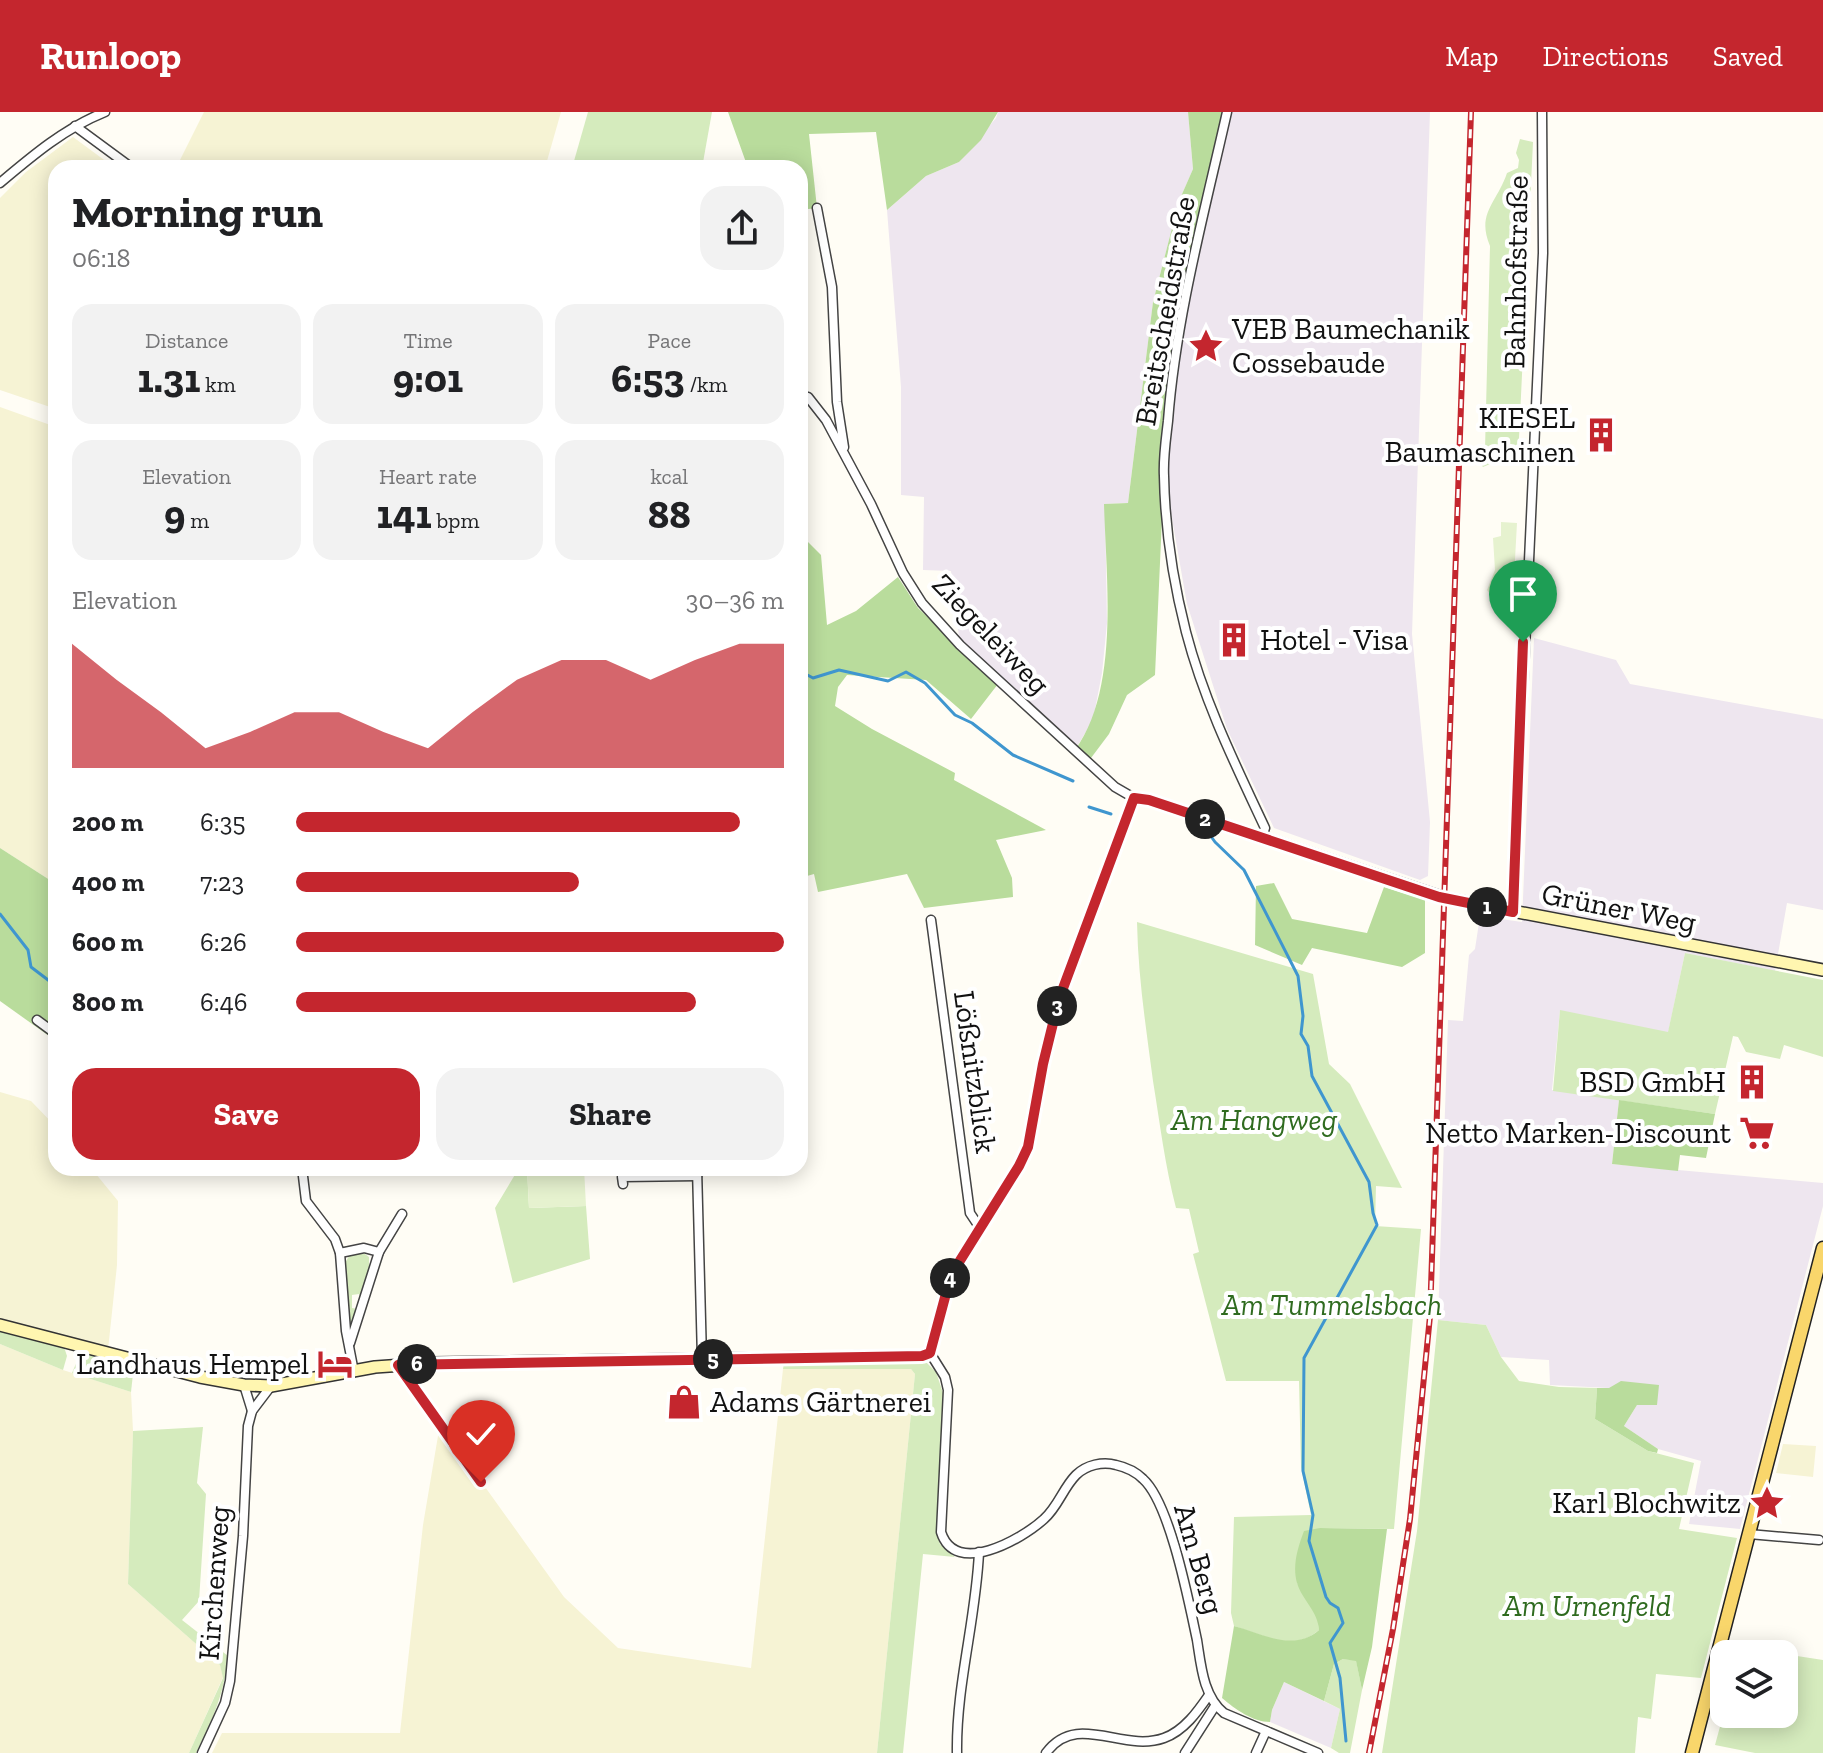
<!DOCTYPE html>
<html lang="en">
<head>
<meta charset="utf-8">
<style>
	:root { --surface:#fff; --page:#f2f2f2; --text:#202124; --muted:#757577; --accent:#c4262e }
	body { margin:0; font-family:"Zilla Slab",serif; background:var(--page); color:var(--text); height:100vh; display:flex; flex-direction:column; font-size:30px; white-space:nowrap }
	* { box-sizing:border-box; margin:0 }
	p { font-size:26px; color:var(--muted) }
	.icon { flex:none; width:44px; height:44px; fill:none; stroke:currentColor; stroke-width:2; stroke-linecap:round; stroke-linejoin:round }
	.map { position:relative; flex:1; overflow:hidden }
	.drawer { position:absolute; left:48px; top:48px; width:760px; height:1016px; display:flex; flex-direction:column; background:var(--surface); border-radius:24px; box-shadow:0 4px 20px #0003 }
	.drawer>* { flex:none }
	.tools { position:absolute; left:1710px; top:1528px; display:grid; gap:16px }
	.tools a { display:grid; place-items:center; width:88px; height:88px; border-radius:16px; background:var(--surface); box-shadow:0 4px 20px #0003; font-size:40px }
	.pin { position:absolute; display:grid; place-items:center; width:68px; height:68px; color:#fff; margin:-82px -34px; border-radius:50% 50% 50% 0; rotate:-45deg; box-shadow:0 0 8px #0007 }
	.pin .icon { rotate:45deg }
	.km { position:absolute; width:40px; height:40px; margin:-20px; border-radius:50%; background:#222; color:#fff; font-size:22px; line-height:40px; text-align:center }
	.round { display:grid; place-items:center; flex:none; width:84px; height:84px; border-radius:24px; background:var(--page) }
	.headline { display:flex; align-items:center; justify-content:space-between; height:136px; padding:0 24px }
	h1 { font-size:44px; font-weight:800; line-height:60px }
	.metrics { display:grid; grid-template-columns:repeat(3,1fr); gap:12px; height:136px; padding:8px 24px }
	.metrics div { display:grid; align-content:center; border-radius:20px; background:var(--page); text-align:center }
	.metrics b { font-size:40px; font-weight:800 }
	.metrics small { font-size:22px; font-weight:400 }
	.metrics p { font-size:22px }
	.chart { height:224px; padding:16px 24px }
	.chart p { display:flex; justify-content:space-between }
	.chart svg { width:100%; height:144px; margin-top:8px; fill:var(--accent); opacity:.7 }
	.primary-button { display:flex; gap:16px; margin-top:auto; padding:16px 24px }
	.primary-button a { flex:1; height:92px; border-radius:24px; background:var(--accent); color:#fff; font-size:32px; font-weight:800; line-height:92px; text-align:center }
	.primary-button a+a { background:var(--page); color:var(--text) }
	ul { padding:0 24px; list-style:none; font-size:26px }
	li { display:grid; grid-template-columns:128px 96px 1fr; align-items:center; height:60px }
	li i { height:20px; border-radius:10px; background:var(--accent) }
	header { display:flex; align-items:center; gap:48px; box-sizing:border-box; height:112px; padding:0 40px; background:var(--accent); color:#fff }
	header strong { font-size:38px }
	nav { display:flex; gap:44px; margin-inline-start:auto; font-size:28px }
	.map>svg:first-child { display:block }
	.industrial { fill:#eee6ef }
	.farmland { fill:#f6f3d4 }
	.green { fill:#d5ebbd }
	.forest { fill:#b9dc9c }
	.pitch { fill:#e6f2cf }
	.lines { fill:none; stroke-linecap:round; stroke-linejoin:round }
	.stream { stroke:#3f96cf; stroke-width:3 }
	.street-casing { stroke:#444; stroke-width:11 }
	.secondary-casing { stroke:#333; stroke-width:14 }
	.primary-casing { stroke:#222; stroke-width:15 }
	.street { stroke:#fff; stroke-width:8 }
	.secondary { stroke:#fff6b0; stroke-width:11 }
	.primary { stroke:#f9d66b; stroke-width:12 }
	.rail-casing { stroke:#c4262e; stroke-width:6 }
	.rail { stroke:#fff; stroke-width:3; stroke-dasharray:9; stroke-linecap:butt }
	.route-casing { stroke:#fff; stroke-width:16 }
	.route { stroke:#c4262e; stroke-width:10 }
	.labels { text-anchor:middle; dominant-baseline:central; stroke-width:8; stroke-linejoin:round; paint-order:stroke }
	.street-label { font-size:30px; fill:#111; stroke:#fff }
	.poi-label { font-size:30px; fill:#111; stroke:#fff; text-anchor:end }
	.park-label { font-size:30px; font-style:italic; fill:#2f6b1f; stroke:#fff }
</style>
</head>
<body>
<header>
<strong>Runloop</strong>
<nav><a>Map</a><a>Directions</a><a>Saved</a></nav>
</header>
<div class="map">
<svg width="1823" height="1641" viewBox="0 0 1823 1641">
	<rect width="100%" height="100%" fill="#fffdf5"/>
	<!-- industrial -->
	<g class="industrial">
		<polygon points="998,0 1188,0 1193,57 1179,89 1153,190 1128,391 1105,392 1107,511 1102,561 1093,608 1075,638 960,533 951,459 923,458 924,385 901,383 901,275 887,98 926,64 959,50 996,6"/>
		<polygon points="1227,0 1430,0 1412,522 1430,710 1428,764 1420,768 1274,716 1227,617 1187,492 1164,361 1170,276"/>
		<polygon points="1534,526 1616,548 1630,572 1823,607 1823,798 1787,791 1775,859 1685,841 1668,921 1560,899 1552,978 1619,988 1612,1052 1823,1071 1823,1094 1740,1417 1689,1412 1701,1349 1658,1337 1624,1314 1637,1293 1609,1276 1550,1273 1549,1248 1501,1245 1486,1213 1438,1208 1448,908 1463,909 1469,843 1475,837 1480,804 1522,810"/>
		<polygon points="1284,1570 1340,1597 1331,1636 1270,1610 1272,1598"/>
	</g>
	<!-- farmland -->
	<g class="farmland">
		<polygon points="204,0 561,0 545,56 176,56"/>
		<polygon points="73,25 115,56 56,56 56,297 0,278 0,86 26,60"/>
		<polygon points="0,295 56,315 56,772 0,736"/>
		<polygon points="0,980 31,989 56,1015 56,1056 91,1056 118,1089 117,1153 108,1238 0,1209"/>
		<polygon points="0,1232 63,1258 131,1280 133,1319 128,1472 220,1553 223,1565 189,1641 0,1641"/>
		<polygon points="806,1255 911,1257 915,1262 877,1641 212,1641 222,1621 400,1621 423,1413 440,1312 564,1485 618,1536 751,1556 783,1257"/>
		<polygon points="1783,1332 1816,1334 1813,1365 1776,1361"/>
	</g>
	<!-- green -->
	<g class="green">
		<polygon points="588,0 712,0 702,56 572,56"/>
		<path d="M1520 27 1533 30 1518 347H1502L1483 355 1480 351 1485 338 1490 134C1476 101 1497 91 1507 61L1518 56 1519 48 1516 41Z"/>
		<path d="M1137 810 1313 862 1329 952 1350 972 1402 1076 1376 1074 1375 1114 1421 1117 1394 1417 1320 1416 1297 1471 1318 1506 1319 1518C1293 1541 1264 1523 1234 1514L1231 1501 1234 1405 1311 1403 1301 1355 1299 1269H1226L1193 1142 1199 1140 1189 1097 1176 1096C1165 1054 1160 1012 1153 969 1146 916 1138 864 1137 810Z"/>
		<polygon points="1685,841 1823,868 1823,945 1784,933 1780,947 1746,940 1738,925 1733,924 1715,1002 1553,979 1560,898 1668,920"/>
		<polygon points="519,1056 527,1056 529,1096 586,1094 590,1147 513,1171 495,1096"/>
		<polygon points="362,1140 369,1145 369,1159 361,1188 359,1182 352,1183 352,1196 358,1197 351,1219 343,1155 350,1142"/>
		<polygon points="1438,1208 1486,1213 1501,1245 1519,1269 1559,1275 1597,1276 1595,1307 1648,1339 1694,1351 1679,1417 1737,1426 1701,1566 1656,1562 1651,1607 1638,1605 1635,1641 1382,1641 1417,1419"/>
		<polygon points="0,1218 64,1235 67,1244 63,1258 0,1232"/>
		<polygon points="81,1240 134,1253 131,1280 72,1261"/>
		<polygon points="924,1248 936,1260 943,1281 937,1422 940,1432 955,1445 923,1442 903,1641 877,1641 915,1262 911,1257 783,1257 784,1251"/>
		<path d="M203 1315 197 1371 206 1382 199 1489 182 1508 228 1544C225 1580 212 1609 196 1641H189L223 1566 220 1553 128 1472 133 1319Z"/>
		<polygon points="1784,1542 1823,1548 1823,1641 1755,1641 1715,1633 1724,1600 1784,1602"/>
		<polygon points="1343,1547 1356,1548 1362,1578 1350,1641 1339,1641 1331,1636 1340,1597 1324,1589 1334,1552"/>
	</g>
	<!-- forest -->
	<g class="forest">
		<polygon points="728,0 998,0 981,28 959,50 926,64 887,98 876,20 809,22 817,96 800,98 800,56 748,56"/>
		<path d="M1188 0H1227L1184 193 1164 361 1155 563 1127 583 1109 622 1088 650 1075 638C1120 576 1106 466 1104 392L1128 391 1153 190 1179 89 1193 57Z"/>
		<polygon points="800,422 821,443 827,513 856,499 898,465 918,496 998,572 971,607 926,568 847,563 838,575 835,594 872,617 955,661 954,668 1046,718 996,728 1012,766 1013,785 924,796 907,762 818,780 814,762 800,766 800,482 804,463 800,461"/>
		<polygon points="0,736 56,772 56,929 0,889"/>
		<polygon points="1274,771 1292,807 1367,821 1384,775 1425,788 1425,841 1402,855 1312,836 1302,853 1255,833 1256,774"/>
		<polygon points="1619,988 1715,1002 1706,1046 1680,1043 1678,1059 1612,1052"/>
		<polygon points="1621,1269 1659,1273 1657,1293 1637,1293 1624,1314 1658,1337 1657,1341 1648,1339 1595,1307 1597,1276 1609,1276"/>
		<path d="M1320 1416 1387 1417 1372 1535 1362 1578 1356 1549 1343 1547 1334 1552 1324 1589 1284 1570 1272 1598 1270 1610C1253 1610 1235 1597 1222 1586L1234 1514C1263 1522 1294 1540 1319 1518 1318 1499 1302 1488 1297 1471 1292 1453 1298 1435 1304 1419Z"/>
	</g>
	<!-- pitch -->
	<g class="pitch">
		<polygon points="1501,410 1517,411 1513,484 1492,484 1487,478 1495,458 1493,426 1501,424"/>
		<polygon points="527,1056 584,1056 586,1094 529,1096"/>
	</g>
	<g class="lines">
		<!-- stream -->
		<g class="stream">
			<polyline points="800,559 813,566 839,558 888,569 906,560 925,571 955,603 972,611 1013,643 1073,669"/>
			<polyline points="1089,695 1111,702"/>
			<polyline points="1189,714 1210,723 1215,730 1244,758 1298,864 1303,904 1301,922 1308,934 1312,964 1369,1070 1373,1101 1377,1113 1304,1246 1303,1359 1313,1403 1309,1429 1326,1485 1330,1491 1338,1496 1343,1511 1330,1531 1340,1566 1346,1629"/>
			<polyline points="0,802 28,838 31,855 56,874"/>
		</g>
		<!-- street casing -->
		<g class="street-casing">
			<g id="street">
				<path d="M1227 0C1204 102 1176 205 1168 309 1166 327 1163 346 1164 364 1165 416 1173 469 1186 520 1204 589 1235 652 1265 716L1262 725"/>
				<polyline points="75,14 132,56"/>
				<path d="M0 71C32 44 65 16 105 0"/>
				<polyline points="817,96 832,175 837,290 844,335"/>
				<polyline points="800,284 808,285 826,308 871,392 903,461 922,491 960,533 1115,675 1134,686"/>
				<polyline points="1513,800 1543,141 1542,0"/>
				<polyline points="931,808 970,1101 980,1116"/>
				<polyline points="37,908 56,922"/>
				<polyline points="302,1056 306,1089 335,1127 340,1141 346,1219 354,1260"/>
				<polyline points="697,1056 702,1247"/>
				<polyline points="623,1072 622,1065 697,1064"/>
				<polyline points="340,1141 364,1136 379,1140"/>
				<polyline points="350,1231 379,1140 402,1102"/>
				<path d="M930 1241 945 1265 948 1278 941 1420C955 1465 1021 1428 1044 1407 1058 1395 1063 1376 1076 1363 1086 1353 1103 1349 1116 1353 1125 1355 1136 1360 1143 1367 1170 1391 1189 1491 1197 1528 1201 1553 1203 1584 1224 1601L1318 1641"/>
				<polyline points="398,1253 481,1370"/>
				<polyline points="244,1273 252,1299"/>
				<polyline points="1749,1422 1819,1428"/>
				<polyline points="202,1641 225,1591 230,1569 243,1424 248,1314 252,1299 271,1274"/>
				<path d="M957 1641C956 1573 976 1508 979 1440"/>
				<path d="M1046 1641C1077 1599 1122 1641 1164 1626 1184 1619 1198 1599 1209 1583"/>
				<polyline points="1185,1641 1215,1594"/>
				<polyline points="1256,1641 1266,1619"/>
			</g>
		</g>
		<!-- secondary casing -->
		<g class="secondary-casing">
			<polyline id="secondary" points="0,1213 200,1265 244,1273 271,1274 375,1255 432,1251 922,1244 930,1241 951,1163 1019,1054 1028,1035 1043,952 1059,887 1134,686 1149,688 1444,786 1823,858"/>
		</g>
		<!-- primary casing -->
		<g class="primary-casing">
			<polyline id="primary" points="1692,1641 1823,1136"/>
		</g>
		<!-- street -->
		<use href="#street" class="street"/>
		<!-- secondary -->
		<use href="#secondary" class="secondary"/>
		<!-- primary -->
		<use href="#primary" class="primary"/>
		<!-- rail casing -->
		<g class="rail-casing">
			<polyline id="rail" points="1369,1641 1393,1517 1410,1407 1430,1204 1471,0"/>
		</g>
		<!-- rail -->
		<use href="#rail" class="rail"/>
	</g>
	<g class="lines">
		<!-- route casing -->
		<g class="route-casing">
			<polyline id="route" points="481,1370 398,1253 922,1244 930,1241 951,1163 1019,1054 1028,1035 1043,952 1059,887 1134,686 1149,688 1439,785 1513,800 1523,530"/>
		</g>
		<!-- route -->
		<use href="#route" class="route"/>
	</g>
	<!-- icons -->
	<defs>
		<g id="sight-bare" transform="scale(2.76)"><path d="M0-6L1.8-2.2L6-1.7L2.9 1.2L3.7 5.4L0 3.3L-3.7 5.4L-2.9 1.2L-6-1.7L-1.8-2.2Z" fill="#c4262e" stroke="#fff" stroke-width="2.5" paint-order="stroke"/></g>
		<g id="building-bare" transform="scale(2.76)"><path d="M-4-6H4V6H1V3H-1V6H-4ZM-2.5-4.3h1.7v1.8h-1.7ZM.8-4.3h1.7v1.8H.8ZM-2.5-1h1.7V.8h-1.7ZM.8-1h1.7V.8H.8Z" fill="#c4262e" stroke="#fff" stroke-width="2.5" paint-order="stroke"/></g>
		<g id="supermarket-bare" transform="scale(2.76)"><path d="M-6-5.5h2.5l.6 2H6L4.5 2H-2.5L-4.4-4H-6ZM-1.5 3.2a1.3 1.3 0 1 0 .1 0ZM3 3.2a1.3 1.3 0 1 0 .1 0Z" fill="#c4262e" stroke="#fff" stroke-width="2.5" paint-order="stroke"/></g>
		<g id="hotel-bare" transform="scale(2.76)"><path d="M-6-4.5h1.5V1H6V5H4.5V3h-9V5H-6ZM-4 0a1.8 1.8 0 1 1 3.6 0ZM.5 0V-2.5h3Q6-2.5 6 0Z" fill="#c4262e" stroke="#fff" stroke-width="2.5" paint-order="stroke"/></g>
		<g id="shop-bare" transform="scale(2.76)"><path d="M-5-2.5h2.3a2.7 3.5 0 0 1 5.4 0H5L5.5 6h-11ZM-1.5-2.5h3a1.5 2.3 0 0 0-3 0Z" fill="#c4262e" stroke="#fff" stroke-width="2.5" paint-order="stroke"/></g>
	</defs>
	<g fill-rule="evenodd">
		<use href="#sight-bare" x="1206" y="234"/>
		<use href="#building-bare" x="1601" y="323"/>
		<use href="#building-bare" x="1234" y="528"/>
		<use href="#building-bare" x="1752" y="970"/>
		<use href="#supermarket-bare" x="1757" y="1021"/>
		<use href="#hotel-bare" x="335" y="1252"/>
		<use href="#shop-bare" x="684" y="1290"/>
		<use href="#sight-bare" x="1767" y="1391"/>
	</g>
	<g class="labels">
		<!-- street labels -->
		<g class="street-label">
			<text transform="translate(1516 160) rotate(-89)">Bahnhofstraße</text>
			<text transform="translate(1165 199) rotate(-80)">Breitscheidstraße</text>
			<text transform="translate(991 522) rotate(46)">Ziegeleiweg</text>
			<text transform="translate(1619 796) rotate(11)">Grüner Weg</text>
			<text transform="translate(975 960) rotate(82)">Lößnitzblick</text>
			<text transform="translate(1199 1447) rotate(74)">Am Berg</text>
			<text transform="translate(214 1471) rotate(-86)">Kirchenweg</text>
		</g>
		<!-- poi labels -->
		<g class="poi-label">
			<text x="1232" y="217" text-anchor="start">VEB Baumechanik<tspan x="1232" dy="34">Cossebaude</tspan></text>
			<text x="1575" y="306">KIESEL<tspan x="1575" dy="34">Baumaschinen</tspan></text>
			<text x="1260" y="528" text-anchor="start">Hotel - Visa</text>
			<text x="1726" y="970">BSD GmbH</text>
			<text x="1731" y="1021">Netto Marken-Discount</text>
			<text x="309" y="1252">Landhaus Hempel</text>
			<text x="710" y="1290" text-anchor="start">Adams Gärtnerei</text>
			<text x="1741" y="1391">Karl Blochwitz</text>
		</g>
		<!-- park labels -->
		<g class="park-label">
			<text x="1254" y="1008">Am Hangweg</text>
			<text x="1332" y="1193">Am Tummelsbach</text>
			<text x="1587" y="1494">Am Urnenfeld</text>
		</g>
	</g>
</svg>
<div class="tools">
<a><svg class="icon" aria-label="layers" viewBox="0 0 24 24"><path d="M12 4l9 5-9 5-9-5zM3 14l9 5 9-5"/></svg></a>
</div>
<div class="pin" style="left:1523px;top:530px;background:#1e9e55"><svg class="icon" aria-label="arrive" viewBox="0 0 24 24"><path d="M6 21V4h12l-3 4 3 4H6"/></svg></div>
<div class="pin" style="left:481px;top:1370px;background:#d93025"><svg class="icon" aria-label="check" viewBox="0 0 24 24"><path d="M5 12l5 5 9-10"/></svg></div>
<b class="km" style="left:1487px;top:795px">1</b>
<b class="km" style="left:1205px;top:707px">2</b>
<b class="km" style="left:1057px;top:894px">3</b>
<b class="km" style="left:950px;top:1166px">4</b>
<b class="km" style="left:713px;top:1247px">5</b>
<b class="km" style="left:417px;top:1252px">6</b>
<section class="drawer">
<div class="headline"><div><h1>Morning run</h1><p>06:18</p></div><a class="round"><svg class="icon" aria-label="share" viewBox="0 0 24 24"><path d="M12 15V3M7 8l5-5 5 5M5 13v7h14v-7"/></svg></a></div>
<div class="metrics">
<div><p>Distance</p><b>1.31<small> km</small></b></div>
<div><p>Time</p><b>9:01</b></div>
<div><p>Pace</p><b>6:53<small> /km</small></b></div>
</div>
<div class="metrics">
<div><p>Elevation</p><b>9<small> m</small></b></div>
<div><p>Heart rate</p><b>141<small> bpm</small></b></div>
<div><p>kcal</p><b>88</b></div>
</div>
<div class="chart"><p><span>Elevation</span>30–36 m</p>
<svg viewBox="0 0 160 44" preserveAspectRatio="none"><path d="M0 44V6L10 17L20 27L30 38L40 33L50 27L60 27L70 33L80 38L90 27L100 17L110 11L120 11L130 17L140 11L150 6L160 6V44z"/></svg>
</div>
<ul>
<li><b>200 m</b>6:35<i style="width:91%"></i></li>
<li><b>400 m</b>7:23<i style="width:58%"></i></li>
<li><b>600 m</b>6:26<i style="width:100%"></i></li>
<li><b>800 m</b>6:46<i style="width:82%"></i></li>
</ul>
<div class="primary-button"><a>Save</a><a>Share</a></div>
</section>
</div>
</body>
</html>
